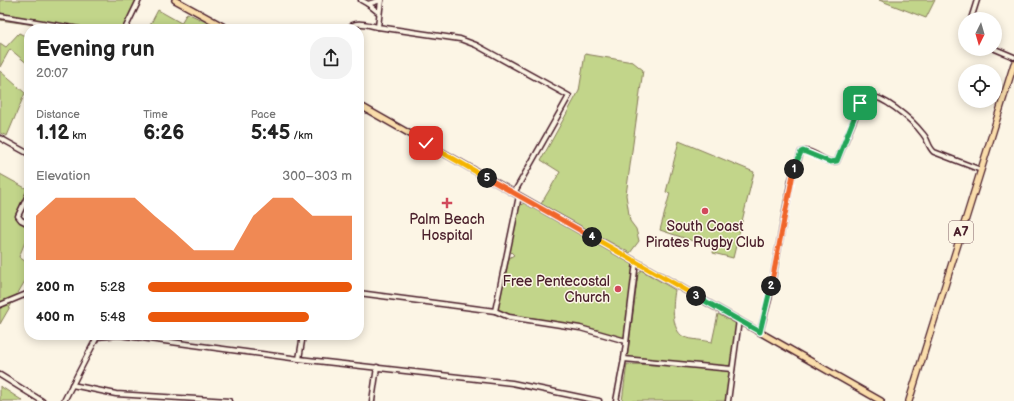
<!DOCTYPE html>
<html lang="en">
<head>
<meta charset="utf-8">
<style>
	:root { --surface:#fff; --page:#f2f2f2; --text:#222; --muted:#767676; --accent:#ea580c }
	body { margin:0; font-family:"Balsamiq Sans",sans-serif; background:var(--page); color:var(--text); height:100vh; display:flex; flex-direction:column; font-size:15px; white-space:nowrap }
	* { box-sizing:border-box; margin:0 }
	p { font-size:13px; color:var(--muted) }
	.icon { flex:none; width:22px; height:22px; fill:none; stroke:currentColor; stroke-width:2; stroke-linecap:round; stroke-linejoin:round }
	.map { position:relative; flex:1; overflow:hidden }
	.drawer { position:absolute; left:24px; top:24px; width:340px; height:316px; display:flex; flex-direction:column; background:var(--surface); border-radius:16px; box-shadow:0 2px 10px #0003 }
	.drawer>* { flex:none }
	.needle { width:26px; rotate:185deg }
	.tools { position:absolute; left:958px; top:12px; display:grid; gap:8px }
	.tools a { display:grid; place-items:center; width:44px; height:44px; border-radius:50%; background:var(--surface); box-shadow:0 2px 10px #0003; font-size:20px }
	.pin { position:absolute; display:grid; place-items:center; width:34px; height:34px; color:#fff; margin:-17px; border-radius:8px; box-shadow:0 2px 6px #0006 }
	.km { position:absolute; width:20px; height:20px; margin:-10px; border-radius:50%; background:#222; color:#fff; font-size:11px; line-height:20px; text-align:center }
	.round { display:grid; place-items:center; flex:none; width:42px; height:42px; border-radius:16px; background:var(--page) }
	.overview { display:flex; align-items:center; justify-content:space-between; height:68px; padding:0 12px }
	h1 { font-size:22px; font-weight:600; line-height:30px }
	.stats { display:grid; grid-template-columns:repeat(3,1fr); gap:6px; height:68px; padding:4px 12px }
	.stats div { display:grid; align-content:center }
	.stats b { font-size:20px; font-weight:600 }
	.stats small { font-size:11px; font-weight:400 }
	.stats p { font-size:11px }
	.chart { height:112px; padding:8px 12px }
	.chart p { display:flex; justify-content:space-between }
	.chart svg { width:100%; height:72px; margin-top:4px; fill:var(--accent); opacity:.7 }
	ul { padding:0 12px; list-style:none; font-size:13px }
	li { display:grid; grid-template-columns:64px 48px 1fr; align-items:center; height:30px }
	li i { height:10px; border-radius:5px; background:var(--accent) }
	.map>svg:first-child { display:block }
	.green { fill:#c2d58a; stroke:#867a5a }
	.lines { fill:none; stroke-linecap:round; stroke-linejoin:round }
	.minor-casing { stroke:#4a1f2b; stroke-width:7 }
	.major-casing { stroke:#4a1f2b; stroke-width:8 }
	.highway-casing { stroke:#4a1f2b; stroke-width:8 }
	.minor { stroke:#fcf5e5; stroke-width:4 }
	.major { stroke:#faddab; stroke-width:5 }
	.highway { stroke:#faddab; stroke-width:5.5 }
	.split-1-casing { stroke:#fff; stroke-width:8 }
	.split-2-casing { stroke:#fff; stroke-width:8 }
	.split-3-casing { stroke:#fff; stroke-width:8 }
	.split-4-casing { stroke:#fff; stroke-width:8 }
	.split-5-casing { stroke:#fff; stroke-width:8 }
	.split-6-casing { stroke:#fff; stroke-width:8 }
	.split-1 { stroke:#22a559; stroke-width:5 }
	.split-2 { stroke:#f0652b; stroke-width:5 }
	.split-3 { stroke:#22a559; stroke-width:5 }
	.split-4 { stroke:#f5b400; stroke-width:5 }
	.split-5 { stroke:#f0652b; stroke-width:5 }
	.split-6 { stroke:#f5b400; stroke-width:5 }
	.poi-dot { fill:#d1495b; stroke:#fcf5e5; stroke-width:1.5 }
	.labels { text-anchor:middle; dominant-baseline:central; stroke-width:3; stroke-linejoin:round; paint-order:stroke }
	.shield { fill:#fcf5e5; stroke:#7f5f63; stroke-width:1 }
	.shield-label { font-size:13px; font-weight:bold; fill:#4a1f2b }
	.poi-label { font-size:14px; fill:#4a1f2b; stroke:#fcf5e5 }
</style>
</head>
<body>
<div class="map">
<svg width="1014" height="401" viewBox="0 0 1014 401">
	<rect width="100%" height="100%" fill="#fcf5e5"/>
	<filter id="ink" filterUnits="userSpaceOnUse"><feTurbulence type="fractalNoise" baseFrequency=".025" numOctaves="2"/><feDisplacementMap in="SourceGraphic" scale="8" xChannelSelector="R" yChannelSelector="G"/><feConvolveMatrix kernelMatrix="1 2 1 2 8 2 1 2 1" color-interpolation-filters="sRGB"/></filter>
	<g filter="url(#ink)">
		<!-- green -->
		<g class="green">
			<polygon points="0,0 142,0 126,29 62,29 0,20"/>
			<polygon points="879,0 935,0 926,18"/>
			<polygon points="158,10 181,23 187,13 221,29 148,29"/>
			<polygon points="19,33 29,38 29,65 10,49 0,67 0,43 6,47"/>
			<polygon points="585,54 633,62 643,70 626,195 630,221 636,229 639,241 630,253 541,204 560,172 541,160 579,91"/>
			<polygon points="0,71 25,93 7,136 0,133"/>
			<polygon points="679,141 754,172 733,258 713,253 714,248 660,230 670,193 666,192"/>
			<polygon points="0,174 29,190 29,198 19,217 29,222 29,232 19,257 29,264 29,274 0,324"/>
			<polygon points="524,203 635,264 624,338 580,326 508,316 498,309 509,258 514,255 510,251 519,206"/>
			<path d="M641 270 675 290C673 302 670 330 684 337 692 340 703 340 712 342L718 314 738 325 730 366 627 359 638 274Z"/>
			<polygon points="627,364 683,366 730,370 727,401 622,401"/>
			<polygon points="0,386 23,401 0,401"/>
		</g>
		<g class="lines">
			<!-- minor casing -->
			<g class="minor-casing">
				<g id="minor">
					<polyline points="361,0 368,4 381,0"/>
					<polyline points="381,0 378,27 460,39 476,45 569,96 514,193"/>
					<polyline points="368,4 378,12"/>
					<polyline points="0,16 79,29"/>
					<polyline points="971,19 977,0"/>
					<polyline points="125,29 139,0"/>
					<path d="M348 29C355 20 367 25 378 27"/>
					<polyline points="995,49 1014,57"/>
					<polyline points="0,138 29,154"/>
					<polyline points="29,193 18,216 21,220 29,224"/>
					<polyline points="519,196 495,311 509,317 580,328 626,341"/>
					<polyline points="359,293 495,311"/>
					<polyline points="0,305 29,293"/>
					<path d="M760 332 769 299 791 180 801 152C813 147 825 166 837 161L863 98C877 88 914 122 923 134 928 139 928 147 934 152L981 170"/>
					<polyline points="119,335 299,359 512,383 599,401"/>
					<polyline points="299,359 303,335"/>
					<polyline points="624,359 732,369"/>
					<polyline points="0,375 42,401"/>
					<polyline points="72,385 116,394 229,401"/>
					<polyline points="64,401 97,337 119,335"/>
					<polyline points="372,401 377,367"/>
					<polyline points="616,401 624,359 636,262"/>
					<polyline points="728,401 739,320"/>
				</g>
			</g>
			<!-- major casing -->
			<g class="major-casing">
				<g id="major">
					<polyline points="175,0 228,29"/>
					<polyline points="359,105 881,401"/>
				</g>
			</g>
			<!-- highway casing -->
			<g class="highway-casing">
				<polyline id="highway" points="909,401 1014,64"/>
			</g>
			<!-- minor -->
			<use href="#minor" class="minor"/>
			<!-- major -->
			<use href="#major" class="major"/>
			<!-- highway -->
			<use href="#highway" class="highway"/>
		</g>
	</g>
	<g class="lines" filter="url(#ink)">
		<!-- split-1 casing -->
		<g class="split-1-casing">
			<polyline id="split-1" points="794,169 801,152 803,151 830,162 837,161 860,103"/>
		</g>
		<!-- split-2 casing -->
		<g class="split-2-casing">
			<polyline id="split-2" points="771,286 794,169"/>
		</g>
		<!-- split-3 casing -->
		<g class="split-3-casing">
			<polyline id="split-3" points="696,296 760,332 771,286"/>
		</g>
		<!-- split-4 casing -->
		<g class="split-4-casing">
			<polyline id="split-4" points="592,237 696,296"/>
		</g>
		<!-- split-5 casing -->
		<g class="split-5-casing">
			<polyline id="split-5" points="487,178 592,237"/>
		</g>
		<!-- split-6 casing -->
		<g class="split-6-casing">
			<polyline id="split-6" points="426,143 487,178"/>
		</g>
		<!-- split-1 -->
		<use href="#split-1" class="split-1"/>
		<!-- split-2 -->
		<use href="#split-2" class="split-2"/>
		<!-- split-3 -->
		<use href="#split-3" class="split-3"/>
		<!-- split-4 -->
		<use href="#split-4" class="split-4"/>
		<!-- split-5 -->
		<use href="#split-5" class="split-5"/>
		<!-- split-6 -->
		<use href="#split-6" class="split-6"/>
	</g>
	<!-- markers -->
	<g class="poi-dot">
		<path d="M445 197h4v4h4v4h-4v4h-4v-4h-4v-4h4z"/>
		<circle cx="705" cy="211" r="4"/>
		<circle cx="618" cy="289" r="4"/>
	</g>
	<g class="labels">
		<!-- shield labels -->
		<rect class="shield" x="949" y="221" width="24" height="22" rx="3"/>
		<g class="shield-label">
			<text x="961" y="232">A7</text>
		</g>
		<!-- poi labels -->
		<g class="poi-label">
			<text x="447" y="219">Palm Beach<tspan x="447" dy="16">Hospital</tspan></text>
			<text x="705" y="226">South Coast<tspan x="705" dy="16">Pirates Rugby Club</tspan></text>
			<text x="610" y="281" text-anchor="end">Free Pentecostal<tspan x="610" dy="16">Church</tspan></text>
		</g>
	</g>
</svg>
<div class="tools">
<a><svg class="needle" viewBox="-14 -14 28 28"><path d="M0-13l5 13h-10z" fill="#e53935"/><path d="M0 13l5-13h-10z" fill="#767676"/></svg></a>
<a><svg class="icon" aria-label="locate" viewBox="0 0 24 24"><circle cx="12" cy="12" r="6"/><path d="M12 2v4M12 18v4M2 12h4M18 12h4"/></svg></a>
</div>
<div class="pin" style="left:860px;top:103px;background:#1e9e55"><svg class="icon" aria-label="arrive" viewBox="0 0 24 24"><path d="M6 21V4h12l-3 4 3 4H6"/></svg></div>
<div class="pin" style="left:426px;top:143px;background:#d93025"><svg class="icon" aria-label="check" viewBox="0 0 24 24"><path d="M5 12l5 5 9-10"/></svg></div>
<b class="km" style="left:794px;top:169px">1</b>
<b class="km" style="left:771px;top:286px">2</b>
<b class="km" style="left:696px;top:296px">3</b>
<b class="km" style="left:592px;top:237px">4</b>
<b class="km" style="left:487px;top:178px">5</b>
<section class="drawer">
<div class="overview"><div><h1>Evening run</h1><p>20:07</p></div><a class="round"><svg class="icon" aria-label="share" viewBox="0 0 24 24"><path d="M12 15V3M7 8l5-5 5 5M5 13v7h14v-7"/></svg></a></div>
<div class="stats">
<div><p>Distance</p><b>1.12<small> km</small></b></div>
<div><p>Time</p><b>6:26</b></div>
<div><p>Pace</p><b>5:45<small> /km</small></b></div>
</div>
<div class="chart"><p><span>Elevation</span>300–303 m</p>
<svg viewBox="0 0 160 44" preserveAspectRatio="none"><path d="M0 44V17L10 6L20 6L30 6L40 6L50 6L60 17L70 27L80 38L90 38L100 38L110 17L120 6L130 6L140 17L150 17L160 17V44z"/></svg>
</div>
<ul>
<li><b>200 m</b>5:28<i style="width:100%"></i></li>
<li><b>400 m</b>5:48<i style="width:79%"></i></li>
</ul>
</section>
</div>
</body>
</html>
